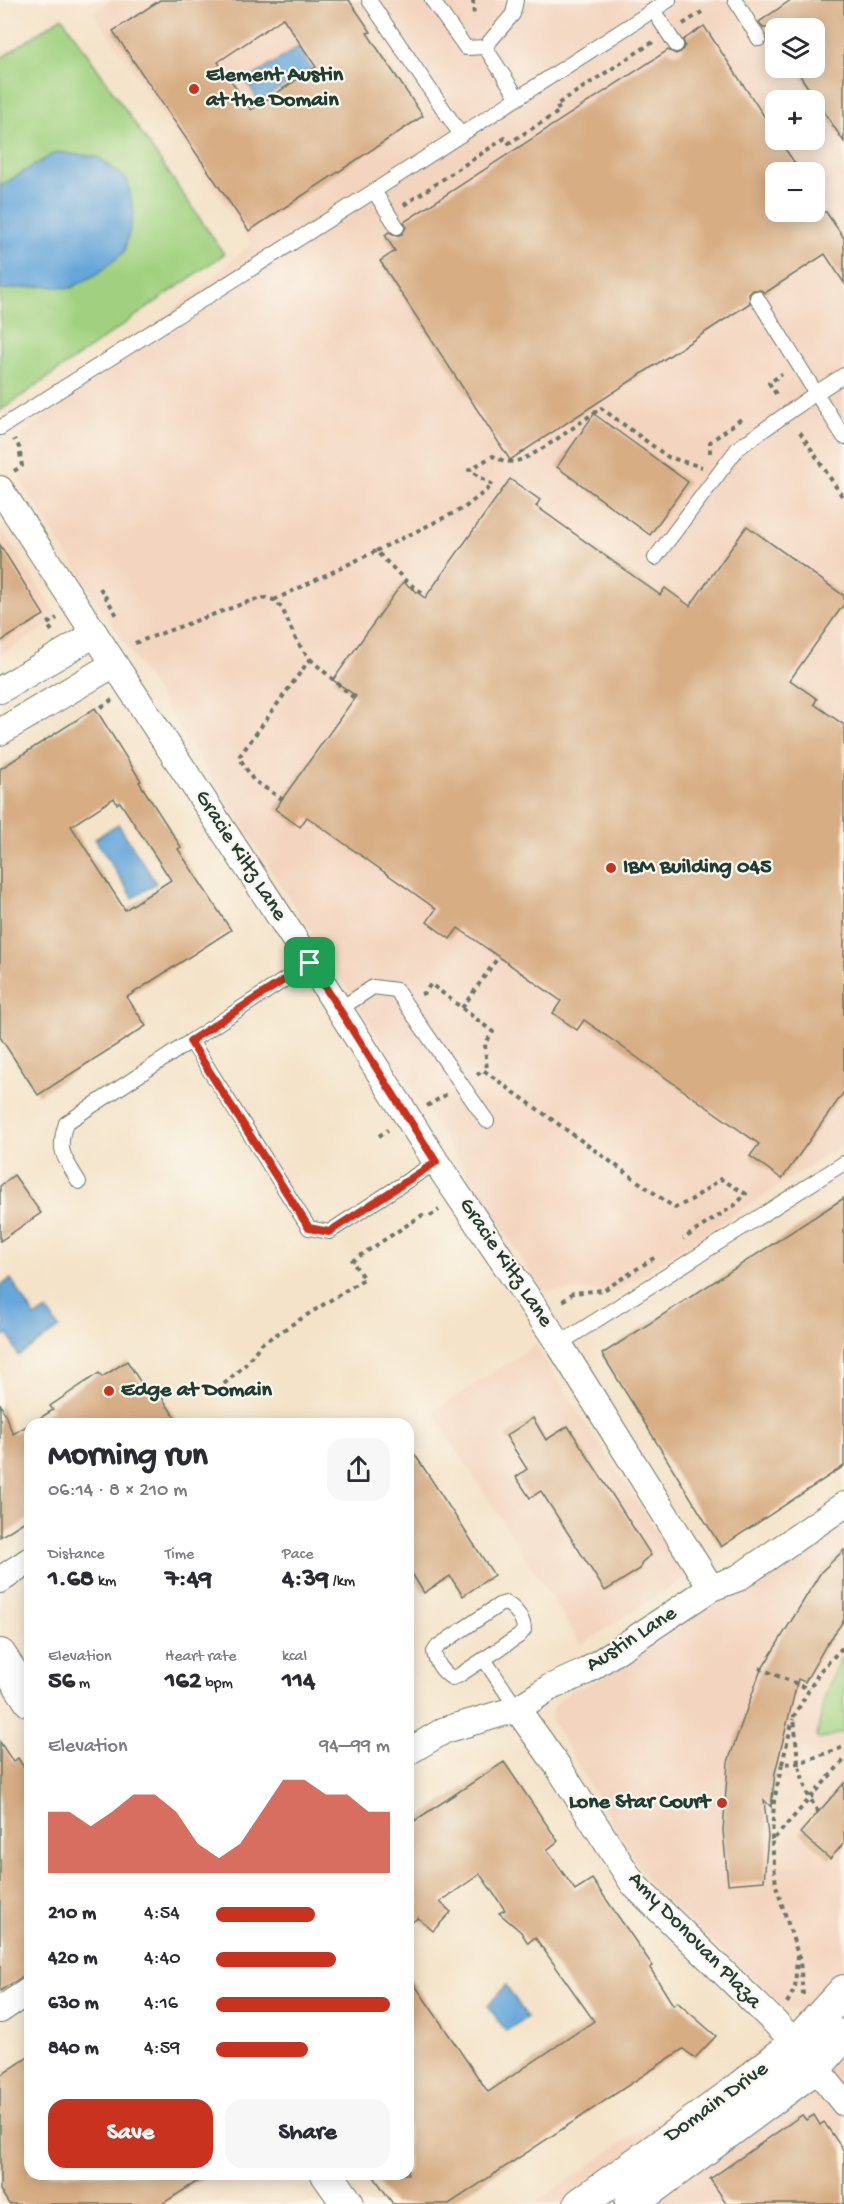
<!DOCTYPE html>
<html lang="en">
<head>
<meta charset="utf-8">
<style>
	:root { --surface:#fff; --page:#f7f7f7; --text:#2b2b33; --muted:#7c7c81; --accent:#c8321e }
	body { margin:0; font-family:"Gochi Hand",sans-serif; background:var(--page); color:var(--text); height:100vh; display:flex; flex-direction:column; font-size:22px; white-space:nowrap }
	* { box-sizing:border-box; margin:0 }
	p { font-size:20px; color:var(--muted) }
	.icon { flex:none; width:33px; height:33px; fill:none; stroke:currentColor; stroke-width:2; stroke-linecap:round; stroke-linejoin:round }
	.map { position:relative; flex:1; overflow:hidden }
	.drawer { position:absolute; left:24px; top:1418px; width:390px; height:762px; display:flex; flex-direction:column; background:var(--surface); border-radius:18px; box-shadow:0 3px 15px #0003 }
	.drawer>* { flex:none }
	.controls { position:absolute; left:765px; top:18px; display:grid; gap:12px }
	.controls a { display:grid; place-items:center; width:60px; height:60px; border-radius:12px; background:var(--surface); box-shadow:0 3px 15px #0003; font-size:30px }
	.pin { position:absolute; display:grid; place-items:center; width:51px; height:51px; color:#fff; margin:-26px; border-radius:12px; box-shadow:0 3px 9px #0006 }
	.round { display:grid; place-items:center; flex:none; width:63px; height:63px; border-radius:18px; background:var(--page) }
	.headline { display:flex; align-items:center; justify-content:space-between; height:102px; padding:0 24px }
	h1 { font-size:33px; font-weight:700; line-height:45px }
	.stats { display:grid; grid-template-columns:repeat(3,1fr); gap:9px; height:102px; padding:6px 24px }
	.stats div { display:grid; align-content:center }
	.stats b { font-size:26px; font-weight:700 }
	.stats small { font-size:16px; font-weight:400 }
	.stats p { font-size:16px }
	.chart { height:168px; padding:12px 24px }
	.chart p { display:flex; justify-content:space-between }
	.chart svg { width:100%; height:108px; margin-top:6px; fill:var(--accent); opacity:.7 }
	.action { display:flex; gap:12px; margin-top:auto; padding:12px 24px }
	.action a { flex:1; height:69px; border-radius:18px; background:var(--accent); color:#fff; font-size:24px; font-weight:700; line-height:69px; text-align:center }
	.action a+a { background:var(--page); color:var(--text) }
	ul { padding:0 24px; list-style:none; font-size:20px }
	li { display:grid; grid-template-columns:96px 72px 1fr; align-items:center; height:45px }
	li i { height:15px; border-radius:8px; background:var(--accent) }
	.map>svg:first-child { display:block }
	.built { fill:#f3d4be; fill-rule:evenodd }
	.green { fill:#a1d180; stroke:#60875a; stroke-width:1.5 }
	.water { fill:#66a6d9; stroke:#427286; stroke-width:1.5 }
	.building { fill:#d7ad84; fill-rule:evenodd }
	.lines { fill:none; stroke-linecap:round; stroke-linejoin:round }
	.service-casing { stroke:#6a7768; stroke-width:16 }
	.minor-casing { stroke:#6a7768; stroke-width:28 }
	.tertiary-casing { stroke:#6a7768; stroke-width:34 }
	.path { stroke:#6a7768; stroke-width:4; stroke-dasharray:4.5 4.5; stroke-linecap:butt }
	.service { stroke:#fff; stroke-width:14 }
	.minor { stroke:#fff; stroke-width:26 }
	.tertiary { stroke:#fff; stroke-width:32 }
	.route-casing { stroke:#fff; stroke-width:12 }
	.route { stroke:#c8321e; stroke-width:8 }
	.poi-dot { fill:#c8321e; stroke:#fbf7ec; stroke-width:2 }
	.labels { text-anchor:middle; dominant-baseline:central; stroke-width:4.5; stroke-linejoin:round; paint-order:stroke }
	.poi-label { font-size:22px; font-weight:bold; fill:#1f3d34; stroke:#fbf7ec; text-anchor:start }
	.street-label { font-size:22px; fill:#1f3d34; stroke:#fbf7ec }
</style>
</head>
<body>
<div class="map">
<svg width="844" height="2204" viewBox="0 0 844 2204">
	<rect width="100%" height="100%" fill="#fbf7ec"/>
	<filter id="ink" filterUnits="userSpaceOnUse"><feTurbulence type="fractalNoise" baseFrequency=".0167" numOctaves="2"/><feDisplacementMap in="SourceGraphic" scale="12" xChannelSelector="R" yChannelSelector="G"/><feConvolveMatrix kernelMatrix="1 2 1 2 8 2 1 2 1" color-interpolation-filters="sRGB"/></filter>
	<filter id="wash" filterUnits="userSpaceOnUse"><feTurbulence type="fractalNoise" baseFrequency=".008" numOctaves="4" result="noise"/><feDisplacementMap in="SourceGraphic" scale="24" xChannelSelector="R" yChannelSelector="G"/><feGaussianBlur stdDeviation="1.35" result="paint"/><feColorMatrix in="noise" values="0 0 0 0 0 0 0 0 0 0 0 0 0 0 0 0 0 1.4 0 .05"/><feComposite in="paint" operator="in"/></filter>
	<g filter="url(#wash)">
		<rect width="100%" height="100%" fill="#f4e3c9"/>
		<!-- built -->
		<g class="built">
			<path d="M111 0H844V1144L614 1292 542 1290 20 481 22 436 252 244 93 12ZM776 28H814V68H776ZM776 100H814V140H776ZM776 172H814V212H776Z"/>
			<polygon points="0,526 59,619 0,655"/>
			<polygon points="535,1345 686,1577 581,1645 433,1412"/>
			<polygon points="844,1521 844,2204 533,2204 768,2043 803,2012 785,2008 650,1886 551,1720 552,1711 558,1701 571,1691 600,1679"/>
		</g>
		<!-- green -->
		<g class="green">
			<polygon points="62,17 224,254 0,411 0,59"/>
			<path d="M844 1652V1732L820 1739 817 1737C822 1704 827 1682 844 1652Z"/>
		</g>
		<!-- water -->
		<g class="water">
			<polygon points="298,47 311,68 259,101 246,81"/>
			<polygon points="56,152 98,157 127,179 134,213 124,252 99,273 71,288 42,286 0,290 0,186"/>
			<polygon points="118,824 156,883 133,898 95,839"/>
			<polygon points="11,1279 35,1317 47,1310 59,1328 18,1356 9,1334 2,1336 0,1327 5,1324 0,1312 0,1286"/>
			<polygon points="506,1985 527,2017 506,2031 488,2006"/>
		</g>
		<g id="blocks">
			<!-- building -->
			<g class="building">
				<path d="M160 0H349L371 32 367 33 423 116 249 231 113 31ZM283 18 316 67 251 110 218 62Z"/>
				<polygon points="791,0 844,0 844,142 795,68 814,68 814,28 763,28 759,22"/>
				<polygon points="704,26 776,134 776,140 779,140 801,172 776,172 776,212 826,212 844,238 844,283 825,254 765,293 761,290 753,290 749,294 750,303 510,460 380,261 395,251 385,235 389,232 397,236 402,234 406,227 404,222 668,50 676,54 681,52 685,45 683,40"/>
				<polygon points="594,414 688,482 650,535 557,467"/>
				<polygon points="510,479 540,500 536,506 660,595 665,588 690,606 747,526 844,596 844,604 790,680 817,699 814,704 844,725 844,1092 782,1179 750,1156 759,1144 584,1020 577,1030 553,1013 561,1001 458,928 450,939 427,922 436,909 307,817 300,827 275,809 356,696 333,680 403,582 425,598"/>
				<polygon points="0,545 44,615 0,642"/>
				<path d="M95 708 141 781 139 782 181 847 178 849 231 930 127 997 146 1026 38 1095 0 1037V769ZM114 798 117 804 120 802 171 880 125 910 71 826Z"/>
				<polygon points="14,1175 41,1213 0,1241 0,1186"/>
				<polygon points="844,1198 844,1466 721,1547 602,1354"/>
				<polygon points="127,1361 148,1394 156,1388 179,1424 30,1424 53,1410 50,1406 99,1373 102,1377"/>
				<polygon points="0,1403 13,1434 30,1424 30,1518 0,1537"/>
				<polygon points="533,1418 546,1440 568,1426 651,1555 642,1562 640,1569 605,1591 541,1491 530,1498 516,1477 527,1469 506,1436"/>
				<polygon points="408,1444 494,1575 463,1596 450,1576 424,1593 408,1567"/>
				<polygon points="844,1550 844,1620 825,1647 805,1682 798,1679 775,1773 771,1807 764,1800 768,1836 764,1881 728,1884 723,1831 728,1762 760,1672 821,1572"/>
				<polygon points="0,1742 13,1762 18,1758 30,1777 30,1972 0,1991"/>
				<polygon points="504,1762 558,1841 547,1850 575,1890 592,1879 653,1966 650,1968 673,2005 677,2002 716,2036 695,2058 683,2049 449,2204 393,2204 372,2174 408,2174 408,1975 488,2092 594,2021 535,1937 528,1943 521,1932 499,1913 505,1910 480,1874 440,1902 451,1912 433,1931 418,1918 408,1925 408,1825"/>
				<polygon points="844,1783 844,1843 830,1859 800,1833"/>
				<polygon points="30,2056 30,2174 209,2174 162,2204 9,2204 0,2190 0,2076"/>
				<polygon points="802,2115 806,2120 814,2115 820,2125 824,2122 844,2151 844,2204 727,2204 710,2179"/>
			</g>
		</g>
	</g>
	<g filter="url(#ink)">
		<use href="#blocks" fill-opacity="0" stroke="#6a7768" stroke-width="1.5"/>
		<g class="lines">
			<!-- service casing -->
			<g class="service-casing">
				<g id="service">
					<polyline points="369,0 461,135"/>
					<polyline points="432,0 466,48 485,47 513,14 516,0"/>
					<polyline points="735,0 759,39"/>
					<polyline points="653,10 676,45"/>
					<polyline points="485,47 518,98"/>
					<polyline points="374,191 397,227"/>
					<polyline points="757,298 816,393 844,375"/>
					<polyline points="0,428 374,191 669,0"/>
					<polyline points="655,558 738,448 816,393 844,437"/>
					<polyline points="340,1009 373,987 396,990 487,1121"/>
					<polyline points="191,1041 309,1228 329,1232 436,1162"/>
					<path d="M79 1182C65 1158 56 1152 66 1123L310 963"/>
					<polyline points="559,1344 844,1163"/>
					<path d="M484 1659 458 1676 452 1678C443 1672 436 1663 434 1652L438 1646 499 1605 506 1603C515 1608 524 1619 524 1630L519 1636 484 1659 517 1709"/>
				</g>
			</g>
			<!-- minor casing -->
			<g class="minor-casing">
				<g id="minor">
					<polyline points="0,489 310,963 436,1162 559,1344 711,1588"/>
					<polyline points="0,690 95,634"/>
					<polyline points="0,732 114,664"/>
					<polyline points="0,1580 30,1560"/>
					<polyline points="517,1709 557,1765 634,1885 796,2043 844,2103"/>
					<polyline points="408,1752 445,1730 517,1709 549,1688 585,1672 711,1588 738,1578 844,1505"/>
					<polyline points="0,2010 30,1990"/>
				</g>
			</g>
			<!-- tertiary casing -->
			<g class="tertiary-casing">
				<g id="tertiary">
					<polyline points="0,1655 30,1701"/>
					<polyline points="327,2174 348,2204"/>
					<polyline points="580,2204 724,2100 796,2043 844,1991"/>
					<polyline points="631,2204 816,2067 844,2035"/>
				</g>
			</g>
			<!-- path -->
			<g class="path">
				<polyline points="473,0 474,18"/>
				<polyline points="683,24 705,10"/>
				<polyline points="404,205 505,138 509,143 560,111 556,105 653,42"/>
				<polyline points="776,394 769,383 782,374"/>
				<polyline points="800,432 844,499"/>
				<polyline points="710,453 710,442 741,419"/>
				<polyline points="14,471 22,466 19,447 14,439"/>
				<path d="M376 551 464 508 493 485 469 470 493 456C500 460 508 463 516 461 534 458 583 420 601 408L668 457 702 467"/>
				<polyline points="100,588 118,617"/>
				<polyline points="274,600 376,551 408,583 426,595"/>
				<polyline points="52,631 47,624 57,618"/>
				<polyline points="135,643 253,600 266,598 274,600 282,608 297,642 310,659 239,757 253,780 282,799"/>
				<polyline points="310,659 354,698"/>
				<polyline points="101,707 112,700"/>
				<polyline points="421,994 424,993 431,984 493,1032 485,1044 487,1072"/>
				<polyline points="462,1008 499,956"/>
				<polyline points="477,1075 483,1070 675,1208 691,1200 721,1179 746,1194 735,1205 683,1239"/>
				<polyline points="427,1106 447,1094"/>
				<polyline points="379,1136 388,1130"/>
				<polyline points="430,1216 439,1210"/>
				<polyline points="563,1301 573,1293 604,1290 657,1256"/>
				<polyline points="224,1384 245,1365 261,1344 364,1279 352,1261 427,1212"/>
				<polyline points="759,1668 809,1689"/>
				<polyline points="782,1764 793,1719"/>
				<polyline points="818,1812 807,1793 798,1763 794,1716 820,1671 844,1646"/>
				<polyline points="772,1840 774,1801 782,1764 798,1763 844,1747"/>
				<polyline points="803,1995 800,1961 776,1886 772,1841 844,1760"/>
				<polyline points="787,2003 795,1988 797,1956"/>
			</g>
			<!-- service -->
			<use href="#service" class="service"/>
			<!-- minor -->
			<use href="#minor" class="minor"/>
			<!-- tertiary -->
			<use href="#tertiary" class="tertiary"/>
		</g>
	</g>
	<g class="lines" filter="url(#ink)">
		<!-- route casing -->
		<g class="route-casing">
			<polygon id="route" points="310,963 436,1162 329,1232 309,1228 190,1041"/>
		</g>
		<!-- route -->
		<use href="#route" class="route"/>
	</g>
	<!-- markers -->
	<g class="poi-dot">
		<circle cx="194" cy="89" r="6"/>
		<circle cx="611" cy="868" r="6"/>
		<circle cx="109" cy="1391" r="6"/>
		<circle cx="722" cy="1803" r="6"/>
	</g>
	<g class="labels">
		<!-- poi labels -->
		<g class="poi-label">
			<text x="206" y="76">Element Austin<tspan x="206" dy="25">at the Domain</tspan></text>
			<text x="623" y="868">IBM Building 045</text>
			<text x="121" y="1391">Edge at Domain</text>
			<text x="710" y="1803" text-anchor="end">Lone Star Court</text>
		</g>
		<!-- street labels -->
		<g class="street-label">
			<text transform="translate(240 856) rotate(57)">Gracie Kiltz Lane</text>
			<text transform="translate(505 1263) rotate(56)">Gracie Kiltz Lane</text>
			<text transform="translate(632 1640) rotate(-33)">Austin Lane</text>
			<text transform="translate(694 1941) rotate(46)">Amy Donovan Plaza</text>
			<text transform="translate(717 2103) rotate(-36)">Domain Drive</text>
		</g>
	</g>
</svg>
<div class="controls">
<a><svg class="icon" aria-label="layers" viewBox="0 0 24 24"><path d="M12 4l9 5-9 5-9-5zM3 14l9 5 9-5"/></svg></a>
<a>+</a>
<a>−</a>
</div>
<div class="pin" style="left:310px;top:963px;background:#1e9e55"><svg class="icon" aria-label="arrive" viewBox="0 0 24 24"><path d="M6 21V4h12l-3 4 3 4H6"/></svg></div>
<section class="drawer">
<div class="headline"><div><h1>Morning run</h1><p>06:14 · 8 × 210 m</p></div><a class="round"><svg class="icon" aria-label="share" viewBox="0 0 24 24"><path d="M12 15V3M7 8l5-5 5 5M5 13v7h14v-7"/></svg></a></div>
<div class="stats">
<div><p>Distance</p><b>1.68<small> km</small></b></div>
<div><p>Time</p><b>7:49</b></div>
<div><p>Pace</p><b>4:39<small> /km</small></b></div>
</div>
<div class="stats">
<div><p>Elevation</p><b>56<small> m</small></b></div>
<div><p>Heart rate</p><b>162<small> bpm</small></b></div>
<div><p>kcal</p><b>114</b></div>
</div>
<div class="chart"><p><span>Elevation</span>94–99 m</p>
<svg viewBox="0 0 160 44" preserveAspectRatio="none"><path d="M0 44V19L10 19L20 25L30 19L40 12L50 12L60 19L70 32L80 38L90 32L100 19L110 6L120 6L130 12L140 12L150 19L160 19V44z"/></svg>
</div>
<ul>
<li><b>210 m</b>4:54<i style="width:57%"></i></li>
<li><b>420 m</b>4:40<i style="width:69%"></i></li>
<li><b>630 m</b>4:16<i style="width:100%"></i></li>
<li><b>840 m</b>4:59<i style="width:53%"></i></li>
</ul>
<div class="action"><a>Save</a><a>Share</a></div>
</section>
</div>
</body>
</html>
